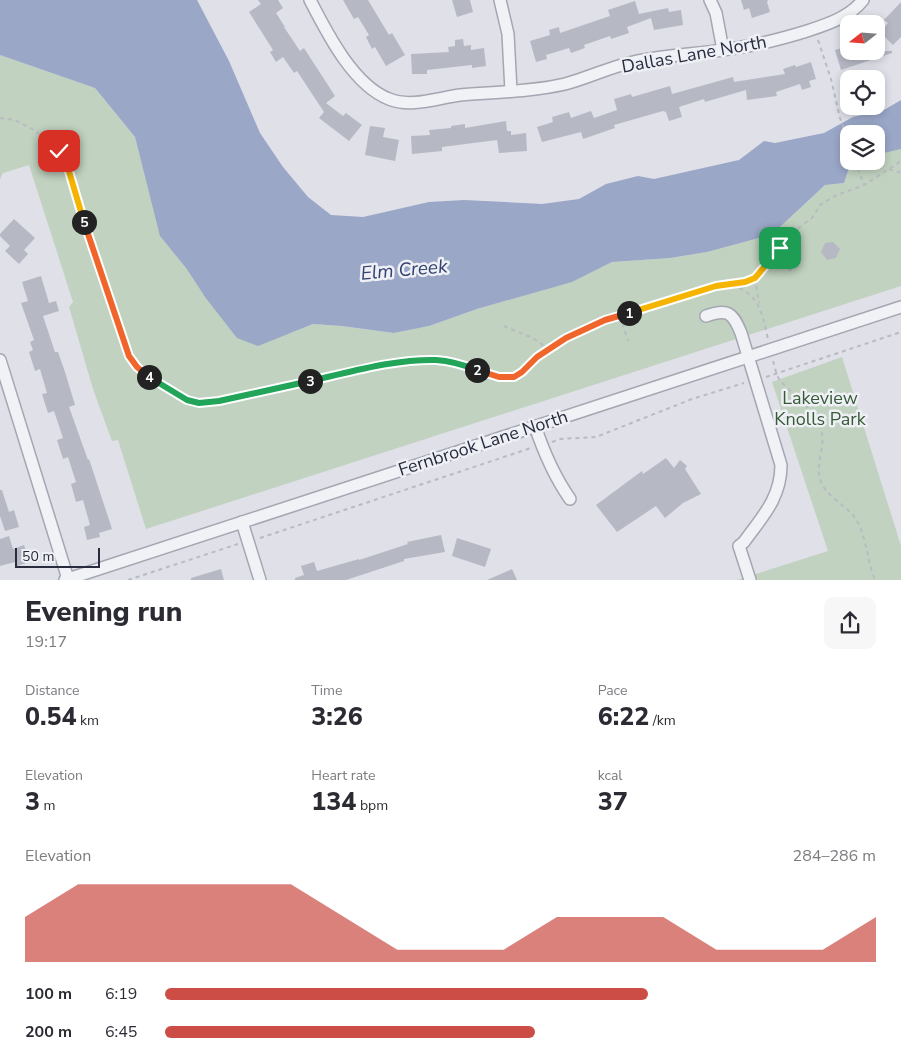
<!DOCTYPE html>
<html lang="en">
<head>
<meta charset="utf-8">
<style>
	:root { --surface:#fff; --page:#f7f7f7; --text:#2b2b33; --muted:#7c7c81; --accent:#cb4d46 }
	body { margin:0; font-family:"Nunito Sans",sans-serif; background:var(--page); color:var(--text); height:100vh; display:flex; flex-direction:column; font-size:19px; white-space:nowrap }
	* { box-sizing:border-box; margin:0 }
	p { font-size:16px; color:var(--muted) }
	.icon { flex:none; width:28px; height:28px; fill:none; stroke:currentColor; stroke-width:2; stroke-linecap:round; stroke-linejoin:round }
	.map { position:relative; height:580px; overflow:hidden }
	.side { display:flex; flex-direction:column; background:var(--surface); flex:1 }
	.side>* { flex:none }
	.needle { width:32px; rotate:253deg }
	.controls { position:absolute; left:840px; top:15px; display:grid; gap:10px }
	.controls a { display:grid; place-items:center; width:45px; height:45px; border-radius:10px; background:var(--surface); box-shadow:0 2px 8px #0003; font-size:25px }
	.scale { position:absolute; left:15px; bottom:12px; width:85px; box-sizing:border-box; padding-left:5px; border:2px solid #282c3e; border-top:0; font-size:14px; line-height:18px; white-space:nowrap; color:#282c3e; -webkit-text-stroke:4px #eef0f5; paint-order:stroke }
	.pin { position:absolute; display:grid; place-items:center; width:42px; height:42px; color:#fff; margin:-21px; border-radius:10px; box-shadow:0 2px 8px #0006 }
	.km { position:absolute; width:25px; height:25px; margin:-12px; border-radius:50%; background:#222; color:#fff; font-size:14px; line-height:25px; text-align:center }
	.round { display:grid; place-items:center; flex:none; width:52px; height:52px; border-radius:10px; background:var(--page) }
	.headline { display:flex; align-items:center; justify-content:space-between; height:85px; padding:0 25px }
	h1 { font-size:28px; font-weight:800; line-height:38px }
	.stats { display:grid; grid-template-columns:repeat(3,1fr); gap:8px; height:85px; padding:5px 25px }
	.stats div { display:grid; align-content:center }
	.stats b { font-size:25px; font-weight:800 }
	.stats small { font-size:14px; font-weight:400 }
	.stats p { font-size:14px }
	.chart { height:140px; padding:10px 25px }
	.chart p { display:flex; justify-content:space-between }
	.chart svg { width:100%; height:90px; margin-top:5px; fill:var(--accent); opacity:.7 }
	ul { padding:0 25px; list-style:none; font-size:16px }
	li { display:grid; grid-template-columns:80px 60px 1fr; align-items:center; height:38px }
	li i { height:12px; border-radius:6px; background:var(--accent) }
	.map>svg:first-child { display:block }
	.green { fill:#c1d2c0 }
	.water { fill:#9aa7c7 }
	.building { fill:#b6b9c4 }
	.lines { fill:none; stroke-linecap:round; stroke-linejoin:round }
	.minor-casing { stroke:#a4a6b2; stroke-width:14 }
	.path { stroke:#b9bbc2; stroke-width:2; stroke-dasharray:4 4; stroke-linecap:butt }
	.minor { stroke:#f1f2f6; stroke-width:11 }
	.split-1-casing { stroke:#fff; stroke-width:10 }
	.split-2-casing { stroke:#fff; stroke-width:10 }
	.split-3-casing { stroke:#fff; stroke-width:10 }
	.split-4-casing { stroke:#fff; stroke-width:10 }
	.split-5-casing { stroke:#fff; stroke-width:10 }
	.split-6-casing { stroke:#fff; stroke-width:10 }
	.split-1 { stroke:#f5b400; stroke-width:6 }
	.split-2 { stroke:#f0652b; stroke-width:6 }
	.split-3 { stroke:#22a559; stroke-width:6 }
	.split-4 { stroke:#22a559; stroke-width:6 }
	.split-5 { stroke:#f0652b; stroke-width:6 }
	.split-6 { stroke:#f5b400; stroke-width:6 }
	.labels { text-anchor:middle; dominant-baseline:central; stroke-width:5; stroke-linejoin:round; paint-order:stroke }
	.street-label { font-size:18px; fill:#282c3e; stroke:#eef0f5 }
	.park-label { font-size:18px; fill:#365a36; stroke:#eef0f5 }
	.water-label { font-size:19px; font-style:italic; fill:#334271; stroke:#eef0f5 }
</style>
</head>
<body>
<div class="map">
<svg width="901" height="580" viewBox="0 0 901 580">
	<rect width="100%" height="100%" fill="#dfe0e8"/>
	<!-- green -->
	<g class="green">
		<polygon points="0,55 95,88 135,137 161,236 186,268 205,297 288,334 313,324 342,326 394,333 429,326 477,309 571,282 612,262 670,258 707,252 748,241 769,235 781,226 825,185 844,183 850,165 861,161 876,161 876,155 901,149 901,286 146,529 118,440 112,441 93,389 69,307 73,302 29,165 3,173 0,179"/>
		<polygon points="842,357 901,546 901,580 737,580 828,551 772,382"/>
	</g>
	<!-- water -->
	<polygon class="water" points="0,0 197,0 229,61 260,133 283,167 308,197 331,215 363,217 429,202 464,200 542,204 579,199 606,184 638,176 654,179 739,160 764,141 775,143 824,133 853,117 884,110 901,100 901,149 876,155 876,134 849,134 849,161 861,161 850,165 844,183 825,185 781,226 769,235 748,241 707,252 670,258 612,262 572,282 477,309 429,326 394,333 342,326 313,324 258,346 237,338 205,297 186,268 160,236 135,137 95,88 0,55"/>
	<!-- building -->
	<g class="building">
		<polygon points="258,0 278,0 283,8 276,13 285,27 284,27 300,51 304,48 335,96 326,103 343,116 346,113 362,125 349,141 319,118 324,112 297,71 294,73 283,57 276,62 270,52 273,50 249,12 261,4"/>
		<polygon points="343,0 368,0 389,35 392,33 405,55 386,66 375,47 372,49 366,37 369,35 358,17 354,19"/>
		<polygon points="452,0 470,0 473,12 457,17"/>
		<polygon points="741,0 768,0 767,2 770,12 752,18 749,8 744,10"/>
		<polygon points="635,1 639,14 668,8 669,12 681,10 683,25 654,30 651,18 627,27 629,33 611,39 610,36 584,45 585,48 571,53 569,48 546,55 547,59 536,62 530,41 550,35 549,30 559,27 560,33 610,16 608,10"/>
		<polygon points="901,2 901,37 893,45 880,32 888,23 884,20"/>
		<polygon points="463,39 464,46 471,45 471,50 484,48 486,66 472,68 472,65 427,70 427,74 412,74 411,54 449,52 448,47 455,46 455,40"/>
		<polygon points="849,46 849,51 892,51 892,53 841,70 835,50"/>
		<polygon points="811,62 816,79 809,81 811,87 802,90 800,84 776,92 777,96 747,100 746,90 705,102 704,99 679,107 682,117 669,121 666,112 663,111 614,125 615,128 583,139 581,132 542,142 537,127 553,122 552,117 569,112 571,118 591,111 594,118 617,110 614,99 631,94 632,97 670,86 672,94 733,77 734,82 785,74 783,69 795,65 796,67"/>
		<polygon points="506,121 507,131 511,131 511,135 526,133 527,151 499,153 497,140 442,147 442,151 412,154 411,136 430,135 429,130 451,128 451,126 465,124 465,128"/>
		<polygon points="370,126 385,128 383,137 399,140 395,161 365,155"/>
		<polygon points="14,219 35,238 24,250 28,254 19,264 5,251 10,246 0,236 0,234"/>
		<polygon points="833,242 840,249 836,258 827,260 821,252 825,243"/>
		<polygon points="41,276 49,303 56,301 59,311 43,316 55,352 58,352 65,372 75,405 69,407 88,460 89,459 112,529 99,533 100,537 87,540 84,527 90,525 83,500 76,502 71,484 76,482 68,457 63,459 57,440 63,438 54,411 48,413 42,394 47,393 40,369 35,371 29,352 33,350 30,342 34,340 21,303 28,301 22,282"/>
		<polygon points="666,458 674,468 680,460 687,466 685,469 701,494 683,503 665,518 656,506 617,532 596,505 642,471 643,474"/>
		<polygon points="0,490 2,490 9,512 14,510 19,527 5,531 0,516"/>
		<polygon points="441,535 445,552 404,559 404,561 346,580 295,580 295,578 304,575 301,566 314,562 317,571 359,559 359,560 408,544 407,542"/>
		<polygon points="9,536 13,549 24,545 30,562 17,566 15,562 0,566 0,539"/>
		<polygon points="457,538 491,549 485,567 452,556"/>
		<polygon points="221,569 224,580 191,580 191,578"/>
		<polygon points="512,569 517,580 487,580"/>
	</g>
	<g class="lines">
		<!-- minor casing -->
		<g class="minor-casing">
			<g id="minor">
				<path d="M310 0C327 33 353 85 389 99 411 108 437 98 460 95 495 92 530 92 565 84 588 78 610 67 633 62 669 54 706 54 742 47 763 44 783 38 804 32 825 25 849 18 863 0"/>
				<polyline points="500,0 508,34 511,91"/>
				<polyline points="710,0 716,13 723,50"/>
				<path d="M706 316C728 308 733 313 741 333L781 465C781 498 762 517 744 542L739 546 750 580"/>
				<polyline points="0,360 68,579"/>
				<path d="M535 426C544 453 554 476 570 499"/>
				<polyline points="242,522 260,580"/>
				<polyline points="65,580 901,307"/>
			</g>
		</g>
		<!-- path -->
		<g class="path">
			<polyline points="818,40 831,79 840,118 849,143"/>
			<path d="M0 118 15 120 34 130 50 143 65 161 92 249 131 360C143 375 181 401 200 403 206 404 213 402 219 401L379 366 412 361 437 360 449 362 499 377H514L522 372 547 350 566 338 605 320 702 290 716 286 745 283 755 278 793 232 812 218 821 204 837 195 864 185 901 161"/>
			<polyline points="855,161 864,185"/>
			<polyline points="889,169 901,173"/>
			<path d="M765 268C778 263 782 266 795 272"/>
			<polyline points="755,278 759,303"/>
			<path d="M732 285C760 294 762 314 768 339"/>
			<polyline points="620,316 628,341"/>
			<path d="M504 326C518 333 538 337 547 350"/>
			<path d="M773 361C775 367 776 374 779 379 791 394 809 404 818 422 830 443 813 462 821 482 828 499 848 505 857 521 867 539 867 561 875 580"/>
			<polyline points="766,377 901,332"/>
			<polyline points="552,442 560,439 596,437 692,399 744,383"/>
			<polyline points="260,538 531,448"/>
			<polyline points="128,580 238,544"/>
		</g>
		<!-- minor -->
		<use href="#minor" class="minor"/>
	</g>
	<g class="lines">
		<!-- split-1 casing -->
		<g class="split-1-casing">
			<polyline id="split-1" points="629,313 716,286 745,282 755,278 780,248"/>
		</g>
		<!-- split-2 casing -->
		<g class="split-2-casing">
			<polyline id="split-2" points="477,370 499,377 514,377 522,372 537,357 566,338 605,320 629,313"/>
		</g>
		<!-- split-3 casing -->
		<g class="split-3-casing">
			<path id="split-3" d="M310 381C351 372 394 359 436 360 451 361 464 365 477 370"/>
		</g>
		<!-- split-4 casing -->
		<g class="split-4-casing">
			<polyline id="split-4" points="149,377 187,400 199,403 219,401 310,381"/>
		</g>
		<!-- split-5 casing -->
		<g class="split-5-casing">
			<polyline id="split-5" points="84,222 129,356 137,367 149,377"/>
		</g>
		<!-- split-6 casing -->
		<g class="split-6-casing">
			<polyline id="split-6" points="59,151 68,168 84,222"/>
		</g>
		<!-- split-1 -->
		<use href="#split-1" class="split-1"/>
		<!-- split-2 -->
		<use href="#split-2" class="split-2"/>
		<!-- split-3 -->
		<use href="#split-3" class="split-3"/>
		<!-- split-4 -->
		<use href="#split-4" class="split-4"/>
		<!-- split-5 -->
		<use href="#split-5" class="split-5"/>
		<!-- split-6 -->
		<use href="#split-6" class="split-6"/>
	</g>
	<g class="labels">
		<!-- street labels -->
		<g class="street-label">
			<text transform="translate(694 54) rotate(-10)">Dallas Lane North</text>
			<text transform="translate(483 443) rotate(-18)">Fernbrook Lane North</text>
		</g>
		<!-- park labels -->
		<g class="park-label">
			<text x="820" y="398">Lakeview<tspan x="820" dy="21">Knolls Park</tspan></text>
		</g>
		<!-- water labels -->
		<g class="water-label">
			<text transform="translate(404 270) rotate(-5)">Elm Creek</text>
		</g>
	</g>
</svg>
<div class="controls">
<a><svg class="needle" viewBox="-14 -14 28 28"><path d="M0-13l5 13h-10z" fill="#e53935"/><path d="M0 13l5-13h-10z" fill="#7c7c81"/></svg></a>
<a><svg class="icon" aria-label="locate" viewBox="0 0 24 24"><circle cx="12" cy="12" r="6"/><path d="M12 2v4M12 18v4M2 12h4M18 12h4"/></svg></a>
<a><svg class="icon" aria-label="layers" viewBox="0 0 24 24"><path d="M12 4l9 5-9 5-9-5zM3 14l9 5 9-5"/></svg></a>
</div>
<div class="scale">50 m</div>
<div class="pin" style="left:780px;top:248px;background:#1e9e55"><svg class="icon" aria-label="arrive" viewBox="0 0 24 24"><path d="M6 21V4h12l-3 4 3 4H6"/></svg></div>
<div class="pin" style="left:59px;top:151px;background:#d93025"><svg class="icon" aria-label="check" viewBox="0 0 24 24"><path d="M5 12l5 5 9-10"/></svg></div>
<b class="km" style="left:629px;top:313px">1</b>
<b class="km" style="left:477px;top:370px">2</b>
<b class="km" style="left:310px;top:381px">3</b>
<b class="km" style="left:149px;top:377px">4</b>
<b class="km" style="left:84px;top:222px">5</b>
</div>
<section class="side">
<div class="headline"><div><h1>Evening run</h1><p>19:17</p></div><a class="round"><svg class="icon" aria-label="share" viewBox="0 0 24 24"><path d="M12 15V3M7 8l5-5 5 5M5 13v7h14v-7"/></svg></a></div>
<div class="stats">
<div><p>Distance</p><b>0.54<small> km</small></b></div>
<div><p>Time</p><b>3:26</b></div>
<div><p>Pace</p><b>6:22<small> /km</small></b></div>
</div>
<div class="stats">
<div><p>Elevation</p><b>3<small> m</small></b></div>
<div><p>Heart rate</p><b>134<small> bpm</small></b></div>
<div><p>kcal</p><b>37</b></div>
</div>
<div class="chart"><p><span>Elevation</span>284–286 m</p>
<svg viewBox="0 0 160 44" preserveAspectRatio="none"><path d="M0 44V22L10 6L20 6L30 6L40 6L50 6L60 22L70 38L80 38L90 38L100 22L110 22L120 22L130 38L140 38L150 38L160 22V44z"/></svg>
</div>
<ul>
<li><b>100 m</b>6:19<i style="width:68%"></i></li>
<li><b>200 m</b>6:45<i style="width:52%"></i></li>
</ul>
</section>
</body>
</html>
